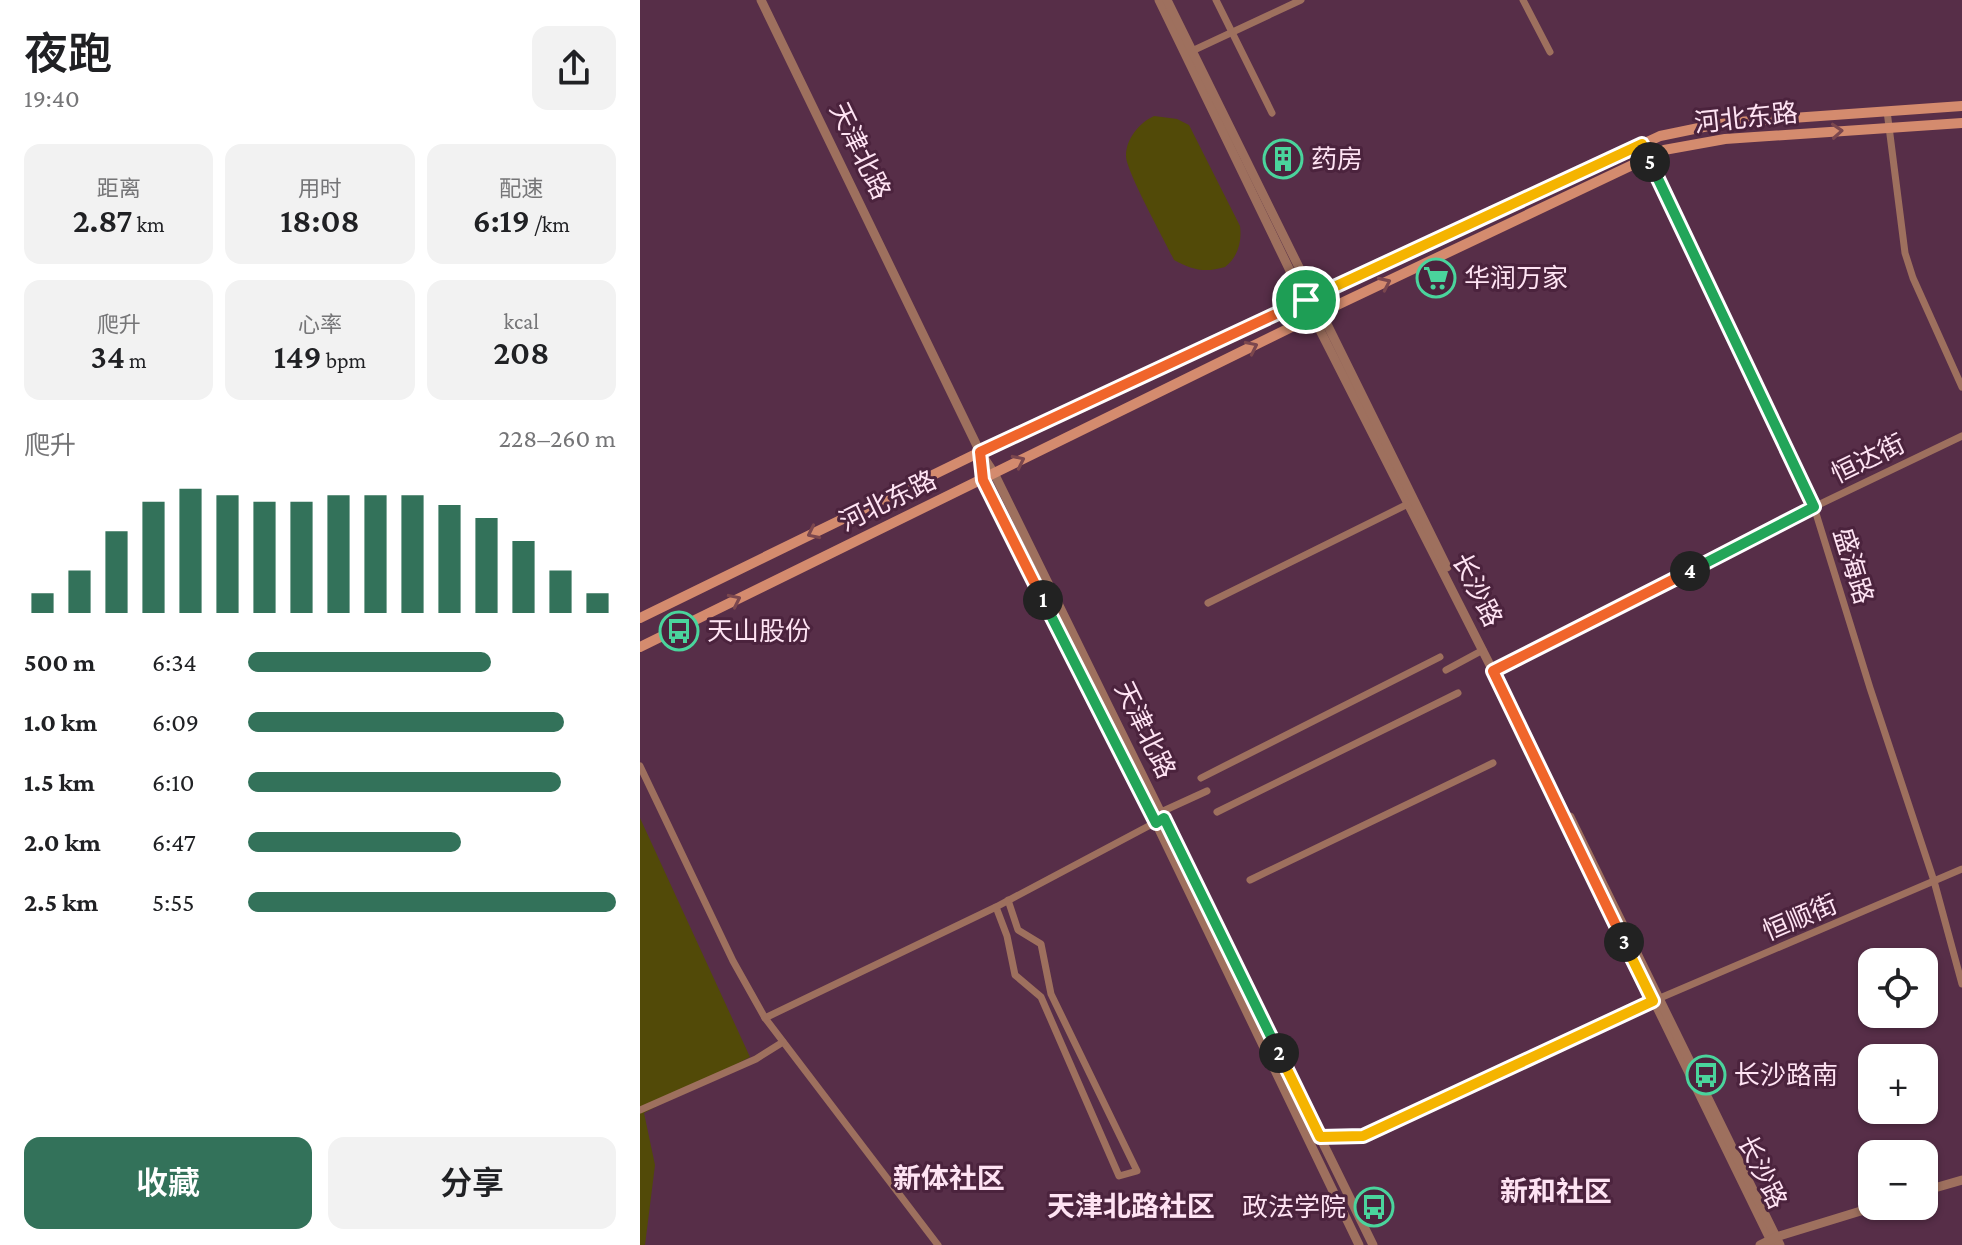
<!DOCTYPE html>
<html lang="zh">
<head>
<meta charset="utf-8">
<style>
	:root { --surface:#fff; --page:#f2f2f2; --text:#202124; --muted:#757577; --accent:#33725a }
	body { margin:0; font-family:"Crimson Pro","Noto Sans SC",serif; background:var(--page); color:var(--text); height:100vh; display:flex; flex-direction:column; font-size:30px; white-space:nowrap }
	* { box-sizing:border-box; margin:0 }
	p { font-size:26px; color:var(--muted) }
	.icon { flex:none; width:44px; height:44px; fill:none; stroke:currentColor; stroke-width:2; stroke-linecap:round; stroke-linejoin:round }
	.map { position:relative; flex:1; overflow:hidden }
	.drawer { display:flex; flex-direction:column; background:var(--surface); width:640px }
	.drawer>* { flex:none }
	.tools { position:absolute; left:1218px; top:948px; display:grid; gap:16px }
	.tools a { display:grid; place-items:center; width:80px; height:80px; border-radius:16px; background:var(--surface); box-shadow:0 2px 6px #0004; font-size:40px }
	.pin { position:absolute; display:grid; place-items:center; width:68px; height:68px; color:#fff; margin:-34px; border:4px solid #fff; border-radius:50%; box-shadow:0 2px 8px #0007 }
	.km { position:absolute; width:40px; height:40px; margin:-20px; border-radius:50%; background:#222; color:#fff; font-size:22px; line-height:40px; text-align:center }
	.round { display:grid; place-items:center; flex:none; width:84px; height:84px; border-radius:16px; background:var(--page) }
	.head { display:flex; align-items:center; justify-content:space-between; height:136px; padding:0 24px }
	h1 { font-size:44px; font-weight:600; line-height:60px }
	.metrics { display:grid; grid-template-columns:repeat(3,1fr); gap:12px; height:136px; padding:8px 24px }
	.metrics div { display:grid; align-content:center; border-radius:16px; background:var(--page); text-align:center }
	.metrics b { font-size:34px; font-weight:600 }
	.metrics small { font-size:22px; font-weight:400 }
	.metrics p { font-size:22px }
	.chart { height:224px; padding:16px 24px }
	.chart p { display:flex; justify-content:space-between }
	.chart svg { width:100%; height:144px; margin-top:8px; stroke:var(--accent); stroke-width:6 }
	.action { display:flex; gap:16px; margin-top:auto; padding:16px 24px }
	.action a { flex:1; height:92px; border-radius:16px; background:var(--accent); color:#fff; font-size:32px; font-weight:600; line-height:92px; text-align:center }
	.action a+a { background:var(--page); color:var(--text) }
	ul { padding:0 24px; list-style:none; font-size:26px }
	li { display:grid; grid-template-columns:128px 96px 1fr; align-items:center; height:60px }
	li i { height:20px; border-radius:10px; background:var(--accent) }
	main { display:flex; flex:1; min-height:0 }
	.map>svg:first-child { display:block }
	.green { fill:#524a08 }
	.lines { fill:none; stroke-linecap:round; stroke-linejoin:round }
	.minor { stroke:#9e705e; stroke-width:7 }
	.tertiary { stroke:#9e705e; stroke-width:9 }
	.secondary { stroke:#d48b6e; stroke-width:10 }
	.oneway { stroke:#7b474e }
	.split-1-casing { stroke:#fff; stroke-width:16 }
	.split-2-casing { stroke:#fff; stroke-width:16 }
	.split-3-casing { stroke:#fff; stroke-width:16 }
	.split-4-casing { stroke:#fff; stroke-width:16 }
	.split-5-casing { stroke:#fff; stroke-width:16 }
	.split-6-casing { stroke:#fff; stroke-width:16 }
	.split-1 { stroke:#f0652b; stroke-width:10 }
	.split-2 { stroke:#22a559; stroke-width:10 }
	.split-3 { stroke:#f5b400; stroke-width:10 }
	.split-4 { stroke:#f0652b; stroke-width:10 }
	.split-5 { stroke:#22a559; stroke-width:10 }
	.split-6 { stroke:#f5b400; stroke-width:10 }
	.labels { text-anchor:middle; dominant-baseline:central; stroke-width:6; stroke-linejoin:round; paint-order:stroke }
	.street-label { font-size:26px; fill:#fee3f3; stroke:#4b233d }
	.poi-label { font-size:26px; fill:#fee3f3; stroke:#4b233d; text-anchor:start }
	.neighbourhood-label { font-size:28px; font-weight:bold; fill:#fee3f3; stroke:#4b233d }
</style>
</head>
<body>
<main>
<section class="drawer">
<div class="head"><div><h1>夜跑</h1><p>19:40</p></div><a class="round"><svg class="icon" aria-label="share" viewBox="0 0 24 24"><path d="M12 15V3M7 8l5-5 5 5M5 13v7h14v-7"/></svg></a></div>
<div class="metrics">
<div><p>距离</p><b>2.87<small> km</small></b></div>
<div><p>用时</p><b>18:08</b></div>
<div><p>配速</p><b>6:19<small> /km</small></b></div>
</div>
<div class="metrics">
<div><p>爬升</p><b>34<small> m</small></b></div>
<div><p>心率</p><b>149<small> bpm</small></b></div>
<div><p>kcal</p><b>208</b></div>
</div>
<div class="chart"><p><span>爬升</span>228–260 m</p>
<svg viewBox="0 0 160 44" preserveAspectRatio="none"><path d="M5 44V38M15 44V31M25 44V19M35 44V10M45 44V6M55 44V8M65 44V10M75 44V10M85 44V8M95 44V8M105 44V8M115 44V11M125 44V15M135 44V22M145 44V31M155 44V38"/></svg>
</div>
<ul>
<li><b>500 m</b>6:34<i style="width:66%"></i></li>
<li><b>1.0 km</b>6:09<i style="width:86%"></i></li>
<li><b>1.5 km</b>6:10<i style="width:85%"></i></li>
<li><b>2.0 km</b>6:47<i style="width:58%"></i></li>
<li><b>2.5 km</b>5:55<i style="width:100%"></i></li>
</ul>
<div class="action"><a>收藏</a><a>分享</a></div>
</section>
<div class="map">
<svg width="1322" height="1245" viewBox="0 0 1322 1245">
	<rect width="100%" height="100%" fill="#572e48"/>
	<!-- green -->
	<g class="green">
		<path d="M514 116 537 119 549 125 600 226C602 242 598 257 585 267 565 273 552 270 534 260 525 241 486 171 486 156 486 139 499 123 514 116Z"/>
		<polygon points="0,818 110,1057 4,1113 15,1165 5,1245 0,1245"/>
	</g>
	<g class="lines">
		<!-- minor -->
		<g class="minor">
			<polyline points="576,0 632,113"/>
			<polyline points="883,0 910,52"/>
			<polyline points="552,51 661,0"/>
			<polyline points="1247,111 1265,253 1273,278 1322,387"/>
			<polyline points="1002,144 1091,339 1174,507 1230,688 1294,881 1322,984"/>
			<polyline points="568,603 768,504"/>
			<polyline points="806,670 843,650"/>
			<polyline points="853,671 1174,507 1322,436"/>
			<polyline points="0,766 93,961 125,1018 298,1245"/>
			<polyline points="561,778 800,657"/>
			<polyline points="521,812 567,791"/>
			<polyline points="577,812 818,693"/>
			<polyline points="610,880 853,763"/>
			<polyline points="356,907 367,936 375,975 401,997 479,1176 497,1171 411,994 401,944 378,930 368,900"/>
			<polyline points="125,1018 356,907 518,821"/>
			<polyline points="0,1110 116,1059 143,1042"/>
			<polyline points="680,1137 723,1136 1013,1001 1322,869"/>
		</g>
		<!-- tertiary -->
		<g class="tertiary">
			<polyline points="121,0 340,452 354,473 733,1245"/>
			<polyline points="519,0 654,279 853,671 1133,1245"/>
			<polyline points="527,0 807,567"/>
			<polyline points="341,455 343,480 516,823 719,1245"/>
			<polyline points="930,817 1140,1245"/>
			<polyline points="1284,1191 1322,1180"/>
			<polyline points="1120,1245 1136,1237 1237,1206"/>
		</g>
		<!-- secondary -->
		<g class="secondary">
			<polyline points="0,618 340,452 1020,136 1083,123 1322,106"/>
			<polyline points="0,647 674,316 1024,150 1085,139 1322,123"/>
		</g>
	</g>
	<!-- one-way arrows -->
	<defs><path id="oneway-chevron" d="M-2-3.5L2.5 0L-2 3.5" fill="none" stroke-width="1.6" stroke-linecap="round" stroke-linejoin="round" transform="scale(2)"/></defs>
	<g class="oneway">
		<use href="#oneway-chevron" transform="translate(1197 131) rotate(-4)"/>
		<use href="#oneway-chevron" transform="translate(745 283) rotate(-25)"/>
		<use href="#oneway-chevron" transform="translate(612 347) rotate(-26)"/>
		<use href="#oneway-chevron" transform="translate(379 461) rotate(-26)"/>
		<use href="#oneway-chevron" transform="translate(173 533) rotate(154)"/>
		<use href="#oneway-chevron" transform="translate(95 600) rotate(-26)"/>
	</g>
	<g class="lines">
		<!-- split-1 casing -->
		<g class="split-1-casing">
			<polyline id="split-1" points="403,600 343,480 340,452 666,300"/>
		</g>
		<!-- split-2 casing -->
		<g class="split-2-casing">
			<polyline id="split-2" points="403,600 516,823 524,818 639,1053"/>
		</g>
		<!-- split-3 casing -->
		<g class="split-3-casing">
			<polyline id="split-3" points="639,1053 680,1137 723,1136 1013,1001 984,942"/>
		</g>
		<!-- split-4 casing -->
		<g class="split-4-casing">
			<polyline id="split-4" points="984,942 853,671 1050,571"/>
		</g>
		<!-- split-5 casing -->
		<g class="split-5-casing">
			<polyline id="split-5" points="1010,162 1174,507 1050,571"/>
		</g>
		<!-- split-6 casing -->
		<g class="split-6-casing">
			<polyline id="split-6" points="666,300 1002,144 1010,162"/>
		</g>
		<!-- split-1 -->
		<use href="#split-1" class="split-1"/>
		<!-- split-2 -->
		<use href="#split-2" class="split-2"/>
		<!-- split-3 -->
		<use href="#split-3" class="split-3"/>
		<!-- split-4 -->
		<use href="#split-4" class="split-4"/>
		<!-- split-5 -->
		<use href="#split-5" class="split-5"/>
		<!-- split-6 -->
		<use href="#split-6" class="split-6"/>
	</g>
	<!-- icons -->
	<defs>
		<g id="building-ring" transform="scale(2)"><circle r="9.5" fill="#4b233d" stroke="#4ad49c" stroke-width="1.5"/><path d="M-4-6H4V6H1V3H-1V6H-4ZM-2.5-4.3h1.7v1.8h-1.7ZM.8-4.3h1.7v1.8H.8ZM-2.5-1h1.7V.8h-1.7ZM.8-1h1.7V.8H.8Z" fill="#4ad49c"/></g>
		<g id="supermarket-ring" transform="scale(2)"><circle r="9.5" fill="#4b233d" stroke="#4ad49c" stroke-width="1.5"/><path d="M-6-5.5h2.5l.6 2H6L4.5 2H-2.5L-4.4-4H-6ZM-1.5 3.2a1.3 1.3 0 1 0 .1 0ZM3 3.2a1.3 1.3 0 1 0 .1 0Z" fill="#4ad49c"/></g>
		<g id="bus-ring" transform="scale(2)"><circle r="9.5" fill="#4b233d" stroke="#4ad49c" stroke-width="1.5"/><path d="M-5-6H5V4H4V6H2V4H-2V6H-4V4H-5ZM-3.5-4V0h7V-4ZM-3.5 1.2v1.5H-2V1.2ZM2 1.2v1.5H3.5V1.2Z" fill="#4ad49c"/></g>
	</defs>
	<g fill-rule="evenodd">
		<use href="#building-ring" x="643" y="159"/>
		<use href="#supermarket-ring" x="796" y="278"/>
		<use href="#bus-ring" x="39" y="631"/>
		<use href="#bus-ring" x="1066" y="1075"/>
		<use href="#bus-ring" x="734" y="1207"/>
	</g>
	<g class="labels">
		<!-- street labels -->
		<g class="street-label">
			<text transform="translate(1106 118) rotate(-6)">河北东路</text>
			<text transform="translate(220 151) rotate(64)">天津北路</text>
			<text transform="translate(1228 459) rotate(-26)">恒达街</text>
			<text transform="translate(248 501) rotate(-26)">河北东路</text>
			<text transform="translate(1213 566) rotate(73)">盛海路</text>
			<text transform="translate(837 590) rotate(63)">长沙路</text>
			<text transform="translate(505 730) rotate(64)">天津北路</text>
			<text transform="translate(1160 918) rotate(-23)">恒顺街</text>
			<text transform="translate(1122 1172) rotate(64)">长沙路</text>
		</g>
		<!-- poi labels -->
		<g class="poi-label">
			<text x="671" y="159">药房</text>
			<text x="824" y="278">华润万家</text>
			<text x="67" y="631">天山股份</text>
			<text x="1094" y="1075">长沙路南</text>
			<text x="706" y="1207" text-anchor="end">政法学院</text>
		</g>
		<!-- neighbourhood labels -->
		<g class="neighbourhood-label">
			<text x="309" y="1178">新体社区</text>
			<text x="916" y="1191">新和社区</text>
			<text x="491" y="1206">天津北路社区</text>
		</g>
	</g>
</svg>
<div class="tools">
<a><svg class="icon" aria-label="locate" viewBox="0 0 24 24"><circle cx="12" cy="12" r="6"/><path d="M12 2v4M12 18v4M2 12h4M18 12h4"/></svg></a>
<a>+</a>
<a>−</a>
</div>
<div class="pin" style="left:666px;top:300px;background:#1e9e55"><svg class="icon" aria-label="arrive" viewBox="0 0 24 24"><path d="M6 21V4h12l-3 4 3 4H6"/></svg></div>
<b class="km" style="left:403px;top:600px">1</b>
<b class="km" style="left:639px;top:1053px">2</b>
<b class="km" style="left:984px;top:942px">3</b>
<b class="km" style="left:1050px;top:571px">4</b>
<b class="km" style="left:1010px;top:162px">5</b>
</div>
</main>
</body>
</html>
